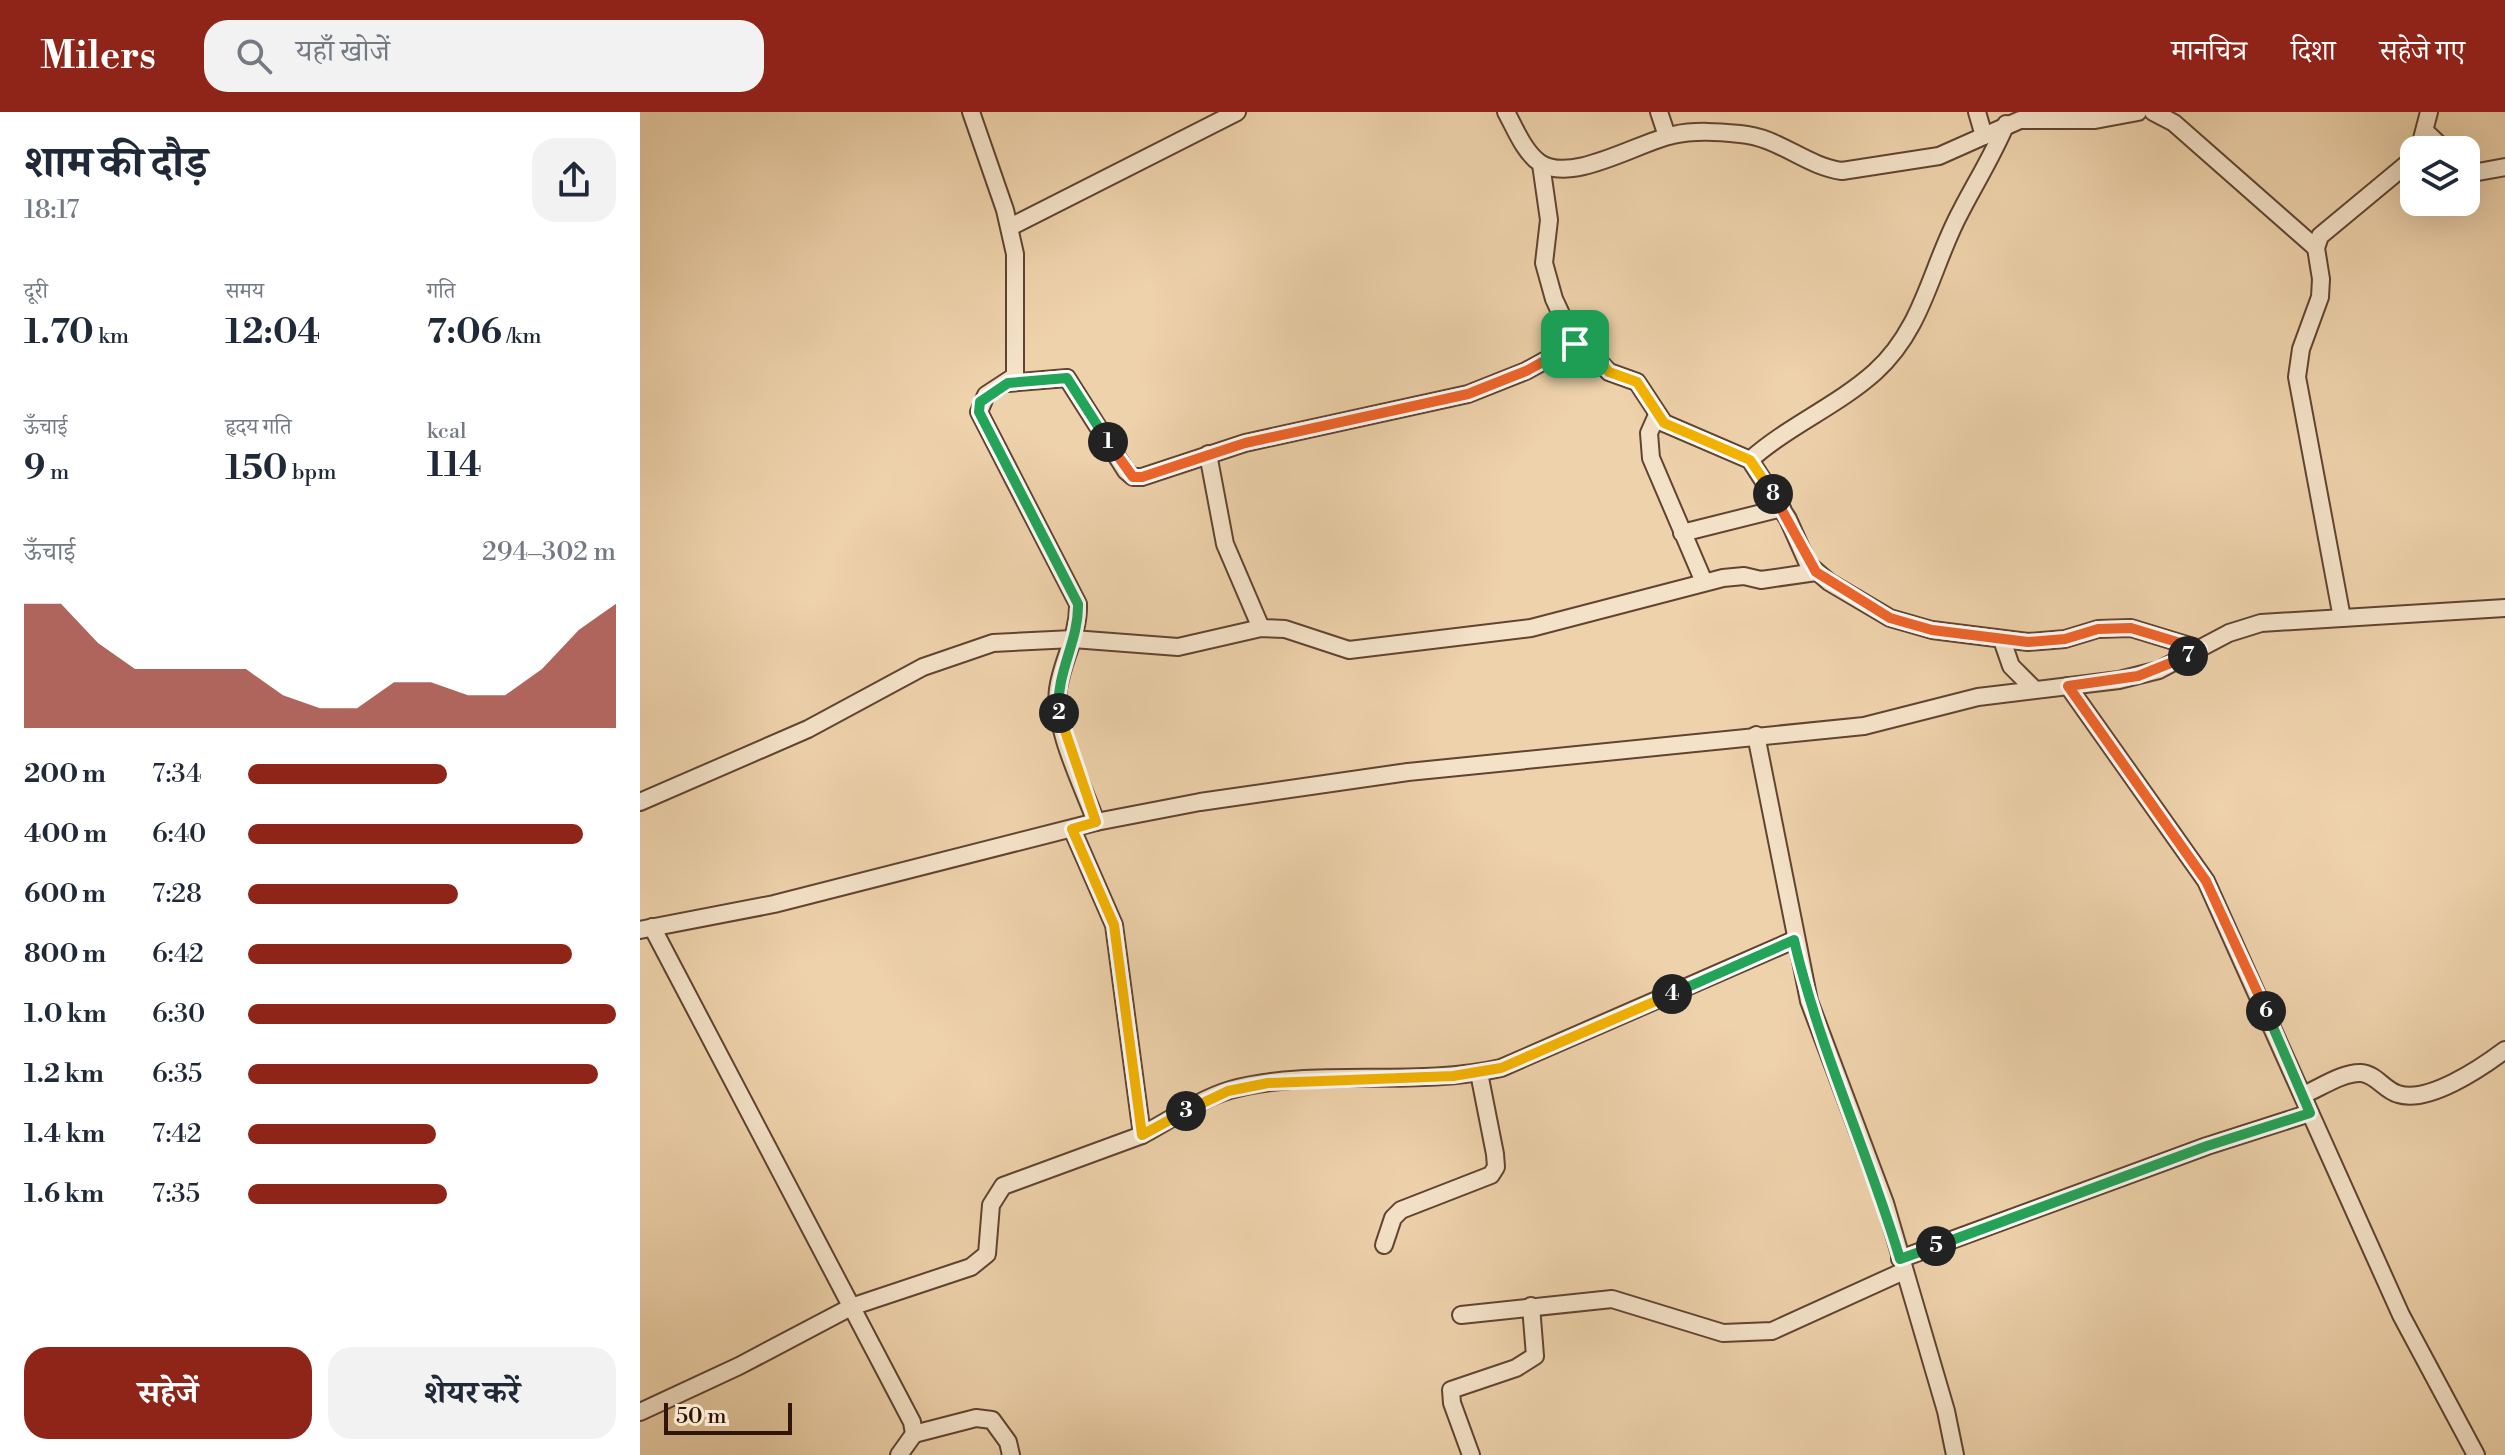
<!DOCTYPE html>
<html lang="hi">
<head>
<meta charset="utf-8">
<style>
	:root { --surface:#fff; --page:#f2f2f3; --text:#1f2937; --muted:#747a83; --accent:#8f2418 }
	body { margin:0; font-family:"Libre Bodoni","Noto Serif Devanagari",serif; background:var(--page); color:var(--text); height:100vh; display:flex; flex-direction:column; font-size:30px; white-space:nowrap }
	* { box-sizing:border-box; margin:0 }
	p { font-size:26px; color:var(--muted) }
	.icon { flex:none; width:44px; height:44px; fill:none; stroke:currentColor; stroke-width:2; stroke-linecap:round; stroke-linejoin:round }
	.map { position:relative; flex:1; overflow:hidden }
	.details { display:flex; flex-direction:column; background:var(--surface); width:640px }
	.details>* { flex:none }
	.buttons { position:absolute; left:1760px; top:24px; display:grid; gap:16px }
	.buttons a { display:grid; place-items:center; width:80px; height:80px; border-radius:16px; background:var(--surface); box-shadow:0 8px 32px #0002; font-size:40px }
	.scale { position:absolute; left:24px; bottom:20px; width:128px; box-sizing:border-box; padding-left:8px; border:4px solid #301508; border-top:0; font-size:22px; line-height:28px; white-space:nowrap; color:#301508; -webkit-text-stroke:6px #f4e2c8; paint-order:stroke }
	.pin { position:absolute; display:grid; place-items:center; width:68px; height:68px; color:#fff; margin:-34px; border-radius:16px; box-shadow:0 4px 12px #0006 }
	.km { position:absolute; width:40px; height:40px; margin:-20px; border-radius:50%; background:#222; color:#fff; font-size:22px; line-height:40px; text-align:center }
	.round { display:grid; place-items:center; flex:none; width:84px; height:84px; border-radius:24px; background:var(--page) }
	.head { display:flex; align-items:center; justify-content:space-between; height:136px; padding:0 24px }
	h1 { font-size:44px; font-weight:700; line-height:60px }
	.figures { display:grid; grid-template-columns:repeat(3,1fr); gap:12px; height:136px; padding:8px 24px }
	.figures div { display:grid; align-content:center }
	.figures b { font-size:34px; font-weight:700 }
	.figures small { font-size:22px; font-weight:400 }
	.figures p { font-size:22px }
	.chart { height:224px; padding:16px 24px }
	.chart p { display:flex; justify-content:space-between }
	.chart svg { width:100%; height:144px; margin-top:8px; fill:var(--accent); opacity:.7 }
	.cta { display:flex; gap:16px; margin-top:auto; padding:16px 24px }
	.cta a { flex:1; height:92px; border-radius:24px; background:var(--accent); color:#fff; font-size:32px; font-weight:700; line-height:92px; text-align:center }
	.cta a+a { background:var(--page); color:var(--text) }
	ul { padding:0 24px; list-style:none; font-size:26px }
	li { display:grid; grid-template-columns:128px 96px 1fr; align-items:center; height:60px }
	li i { height:20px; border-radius:10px; background:var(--accent) }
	header { display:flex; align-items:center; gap:48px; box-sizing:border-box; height:112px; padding:0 40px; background:var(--accent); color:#fff }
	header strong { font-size:38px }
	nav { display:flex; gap:44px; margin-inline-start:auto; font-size:28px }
	.search { width:560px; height:72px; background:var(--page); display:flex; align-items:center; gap:20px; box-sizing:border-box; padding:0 28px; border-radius:24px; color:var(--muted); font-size:30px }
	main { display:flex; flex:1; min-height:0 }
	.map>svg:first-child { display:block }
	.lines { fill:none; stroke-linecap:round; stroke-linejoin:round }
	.minor-casing { stroke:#604431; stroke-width:20 }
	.minor { stroke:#f4e2c8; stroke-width:16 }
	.split-1-casing { stroke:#fff; stroke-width:16 }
	.split-2-casing { stroke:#fff; stroke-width:16 }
	.split-3-casing { stroke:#fff; stroke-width:16 }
	.split-4-casing { stroke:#fff; stroke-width:16 }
	.split-5-casing { stroke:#fff; stroke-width:16 }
	.split-6-casing { stroke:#fff; stroke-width:16 }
	.split-7-casing { stroke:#fff; stroke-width:16 }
	.split-8-casing { stroke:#fff; stroke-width:16 }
	.split-9-casing { stroke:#fff; stroke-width:16 }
	.split-1 { stroke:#f0652b; stroke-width:10 }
	.split-2 { stroke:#22a559; stroke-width:10 }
	.split-3 { stroke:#f5b400; stroke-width:10 }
	.split-4 { stroke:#f5b400; stroke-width:10 }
	.split-5 { stroke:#22a559; stroke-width:10 }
	.split-6 { stroke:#22a559; stroke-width:10 }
	.split-7 { stroke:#f0652b; stroke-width:10 }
	.split-8 { stroke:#f0652b; stroke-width:10 }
	.split-9 { stroke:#f5b400; stroke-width:10 }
</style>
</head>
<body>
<header>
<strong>Milers</strong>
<div class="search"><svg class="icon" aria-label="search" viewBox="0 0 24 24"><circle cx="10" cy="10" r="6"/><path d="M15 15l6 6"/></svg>यहाँ खोजें</div>
<nav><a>मानचित्र</a><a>दिशा</a><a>सहेजे गए</a></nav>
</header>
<main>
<section class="details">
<div class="head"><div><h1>शाम की दौड़</h1><p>18:17</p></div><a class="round"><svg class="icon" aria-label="share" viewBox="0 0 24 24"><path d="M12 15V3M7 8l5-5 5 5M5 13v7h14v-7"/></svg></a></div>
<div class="figures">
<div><p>दूरी</p><b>1.70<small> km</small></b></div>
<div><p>समय</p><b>12:04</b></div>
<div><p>गति</p><b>7:06<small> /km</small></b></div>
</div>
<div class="figures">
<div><p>ऊँचाई</p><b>9<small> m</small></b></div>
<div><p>हृदय गति</p><b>150<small> bpm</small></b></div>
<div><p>kcal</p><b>114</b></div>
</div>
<div class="chart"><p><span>ऊँचाई</span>294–302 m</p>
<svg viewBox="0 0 160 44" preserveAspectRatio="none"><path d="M0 44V6L10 6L20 18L30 26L40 26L50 26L60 26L70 34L80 38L90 38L100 30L110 30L120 34L130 34L140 26L150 14L160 6V44z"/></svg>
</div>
<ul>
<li><b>200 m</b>7:34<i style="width:54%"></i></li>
<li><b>400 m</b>6:40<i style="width:91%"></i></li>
<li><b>600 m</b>7:28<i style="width:57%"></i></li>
<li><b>800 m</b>6:42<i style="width:88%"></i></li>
<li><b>1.0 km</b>6:30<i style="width:100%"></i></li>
<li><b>1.2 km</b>6:35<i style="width:95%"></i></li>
<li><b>1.4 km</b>7:42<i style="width:51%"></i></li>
<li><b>1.6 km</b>7:35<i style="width:54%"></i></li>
</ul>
<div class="cta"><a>सहेजें</a><a>शेयर करें</a></div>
</section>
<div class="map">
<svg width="1865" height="1343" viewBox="0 0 1865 1343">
	<rect width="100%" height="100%" fill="#eed2ab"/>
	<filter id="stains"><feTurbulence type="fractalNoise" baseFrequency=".0025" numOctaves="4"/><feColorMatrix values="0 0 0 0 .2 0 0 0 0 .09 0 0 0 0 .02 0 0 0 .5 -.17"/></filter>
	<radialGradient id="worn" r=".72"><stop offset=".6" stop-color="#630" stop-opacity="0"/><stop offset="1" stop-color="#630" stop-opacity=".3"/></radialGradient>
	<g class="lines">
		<!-- minor casing -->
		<g class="minor-casing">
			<g id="minor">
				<path d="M331 0 365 98 375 142V264L346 283 339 300 438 492C439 523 422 548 418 577 413 616 443 674 456 710"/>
				<path d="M866 0C875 16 884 40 900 51 932 72 999 30 1033 23 1055 18 1079 20 1100 22 1139 25 1165 54 1202 59L1299 44 1380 8H1455L1498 0"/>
				<polyline points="1019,0 1027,24"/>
				<polyline points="1337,0 1344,24"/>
				<polyline points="1513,0 1534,11 1676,136"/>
				<polyline points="1786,20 1805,38"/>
				<polyline points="1779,38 1789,0"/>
				<polyline points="901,52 909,108 904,151 914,187 935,232"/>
				<polyline points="1826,56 1838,60 1865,55"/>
				<polyline points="370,115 597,0"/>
				<polyline points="368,271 427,266 486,359 493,365 502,365 605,331 828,282 886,259 935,232 942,232 969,260 997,270 1024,311 1110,348 1148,407 1168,452 1189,470 1250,506 1292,518 1388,530 1425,527 1458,517 1491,516 1560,537"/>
				<polyline points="1017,303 1009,321 1011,346 1064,470"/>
				<polyline points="568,342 585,432 621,516"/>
				<path d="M1110 348C1148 314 1197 294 1235 260 1284 216 1291 154 1321 99 1336 70 1353 43 1366 12"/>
				<polyline points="1042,421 1142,396"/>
				<polyline points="1702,506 1657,265 1661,237 1680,185 1681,167 1676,136 1680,124 1774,46"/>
				<polyline points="1362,528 1371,554 1394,577"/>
				<polyline points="1428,574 1566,769 1761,1203 1836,1343"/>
				<polyline points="1116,623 1169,889 1245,1091 1306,1299 1315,1343"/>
				<polyline points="0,690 168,617 283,555 353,531 433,527 538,535 621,516 645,517 709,538 891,516 1083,466 1104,464 1121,468 1176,460"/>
				<polyline points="12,815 272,1310 274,1322 259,1343"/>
				<polyline points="0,818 134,792 456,710 560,690 768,660 1224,614 1338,585 1479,568 1519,558 1589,521 1621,511 1865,496"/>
				<path d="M1663 983C1680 976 1703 960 1721 961 1736 962 1744 978 1758 982 1788 992 1841 956 1865 938"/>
				<path d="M502 1023C530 1008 560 987 590 978 673 955 774 976 861 956L1154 828"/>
				<polyline points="744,1133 753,1106 761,1098 851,1063 856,1055 855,1042 839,961"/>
				<polyline points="1260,1147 1567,1034 1670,1001"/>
				<polyline points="821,1203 972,1187 1083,1221 1132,1219 1264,1159"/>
				<polyline points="0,1300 99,1254 211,1195 331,1155 347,1142 351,1093 363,1074 502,1023 474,813 432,717"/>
				<polyline points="274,1322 336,1306 352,1308 368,1330 371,1343"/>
				<polyline points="831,1343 812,1291 811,1278 876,1256 895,1244 891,1194"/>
			</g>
		</g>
		<!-- minor -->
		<use href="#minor" class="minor"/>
	</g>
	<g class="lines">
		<!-- split-1 casing -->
		<g class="split-1-casing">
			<polyline id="split-1" points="468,330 493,365 502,365 605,331 828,282 886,259 935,232"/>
		</g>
		<!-- split-2 casing -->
		<g class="split-2-casing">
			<path id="split-2" d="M419 601C415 561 439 530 438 492L339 300 340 290 368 271 427 266 468 330"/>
		</g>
		<!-- split-3 casing -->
		<g class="split-3-casing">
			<polyline id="split-3" points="419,601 456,710 432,717 474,813 502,1023 546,999"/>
		</g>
		<!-- split-4 casing -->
		<g class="split-4-casing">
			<polyline id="split-4" points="546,999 588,979 628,971 813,964 861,956 1032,882"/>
		</g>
		<!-- split-5 casing -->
		<g class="split-5-casing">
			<path id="split-5" d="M1032 882 1154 828C1179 937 1228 1039 1260 1147L1296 1134"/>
		</g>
		<!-- split-6 casing -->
		<g class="split-6-casing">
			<polyline id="split-6" points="1296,1134 1567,1034 1670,1001 1626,899"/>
		</g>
		<!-- split-7 casing -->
		<g class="split-7-casing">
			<polyline id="split-7" points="1548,544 1498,564 1428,574 1566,769 1626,899"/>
		</g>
		<!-- split-8 casing -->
		<g class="split-8-casing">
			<polyline id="split-8" points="1133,382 1176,460 1250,506 1292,518 1388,530 1425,527 1458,517 1491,516 1560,537 1548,544"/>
		</g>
		<!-- split-9 casing -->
		<g class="split-9-casing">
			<polyline id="split-9" points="935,232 949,236 969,260 997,270 1024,311 1110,348 1133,382"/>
		</g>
		<!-- split-1 -->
		<use href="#split-1" class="split-1"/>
		<!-- split-2 -->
		<use href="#split-2" class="split-2"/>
		<!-- split-3 -->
		<use href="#split-3" class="split-3"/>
		<!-- split-4 -->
		<use href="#split-4" class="split-4"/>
		<!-- split-5 -->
		<use href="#split-5" class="split-5"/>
		<!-- split-6 -->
		<use href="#split-6" class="split-6"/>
		<!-- split-7 -->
		<use href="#split-7" class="split-7"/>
		<!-- split-8 -->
		<use href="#split-8" class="split-8"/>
		<!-- split-9 -->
		<use href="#split-9" class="split-9"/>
	</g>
	<rect width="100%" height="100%" filter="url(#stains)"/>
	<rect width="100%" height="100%" fill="url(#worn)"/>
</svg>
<div class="buttons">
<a><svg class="icon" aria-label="layers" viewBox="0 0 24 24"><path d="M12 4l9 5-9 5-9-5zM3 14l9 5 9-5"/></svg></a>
</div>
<div class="scale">50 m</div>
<div class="pin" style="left:935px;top:232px;background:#1e9e55"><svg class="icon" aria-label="arrive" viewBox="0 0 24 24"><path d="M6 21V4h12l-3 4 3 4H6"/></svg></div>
<b class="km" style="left:468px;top:330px">1</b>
<b class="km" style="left:419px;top:601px">2</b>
<b class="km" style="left:546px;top:999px">3</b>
<b class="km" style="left:1032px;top:882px">4</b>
<b class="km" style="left:1296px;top:1134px">5</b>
<b class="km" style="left:1626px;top:899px">6</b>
<b class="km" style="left:1548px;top:544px">7</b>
<b class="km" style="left:1133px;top:382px">8</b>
</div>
</main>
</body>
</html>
